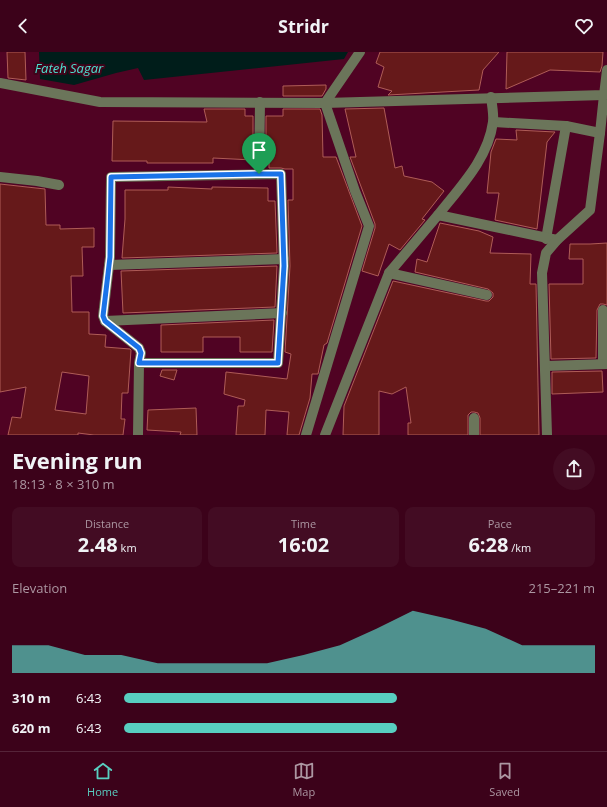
<!DOCTYPE html>
<html lang="en">
<head>
<meta charset="utf-8">
<style>
	:root { --surface:#3c021a; --page:#430c23; --text:#f1f3f6; --muted:#ac97a2; --line:#552439; --accent:#58cec0 }
	body { margin:0; font-family:"Open Sans",sans-serif; background:var(--page); color:var(--text); height:100vh; display:flex; flex-direction:column; font-size:15px; white-space:nowrap }
	* { box-sizing:border-box; margin:0 }
	p { font-size:13px; color:var(--muted) }
	.icon { flex:none; width:22px; height:22px; fill:none; stroke:currentColor; stroke-width:2; stroke-linecap:round; stroke-linejoin:round }
	.map { position:relative; height:383px; overflow:hidden }
	.drawer { display:flex; flex-direction:column; background:var(--surface); flex:1 }
	.drawer>* { flex:none }
	.pin { position:absolute; display:grid; place-items:center; width:34px; height:34px; color:#fff; margin:-41px -17px; border-radius:50% 50% 50% 0; rotate:-45deg; box-shadow:0 0 4px #0007 }
	.pin .icon { rotate:45deg }
	.round { display:grid; place-items:center; flex:none; width:42px; height:42px; border-radius:21px; background:var(--page) }
	.headline { display:flex; align-items:center; justify-content:space-between; height:68px; padding:0 12px }
	h1 { font-size:22px; font-weight:700; line-height:30px }
	.stats { display:grid; grid-template-columns:repeat(3,1fr); gap:6px; height:68px; padding:4px 12px }
	.stats div { display:grid; align-content:center; border-radius:8px; background:var(--page); text-align:center }
	.stats b { font-size:20px; font-weight:700 }
	.stats small { font-size:11px; font-weight:400 }
	.stats p { font-size:11px }
	.chart { height:112px; padding:8px 12px }
	.chart p { display:flex; justify-content:space-between }
	.chart svg { width:100%; height:72px; margin-top:4px; fill:var(--accent); opacity:.7 }
	ul { padding:0 12px; list-style:none; font-size:13px }
	li { display:grid; grid-template-columns:64px 48px 1fr; align-items:center; height:30px }
	li i { height:10px; border-radius:5px; background:var(--accent) }
	header { display:flex; justify-content:space-between; align-items:center; height:52px; padding:0 12px; background:var(--surface); font-size:18px; font-weight:700 }
	.dock { display:flex; justify-content:space-around; align-items:center; height:56px; border-top:1px solid var(--line); background:var(--surface); font-size:11px; color:var(--muted) }
	.dock a { display:grid; justify-items:center; gap:2px }
	.dock .on { color:var(--accent) }
	.map>svg:first-child { display:block }
	.water { fill:#001d1a }
	.building { fill:#66191a; stroke:#af5c57; fill-rule:evenodd }
	.lines { fill:none; stroke-linecap:round; stroke-linejoin:round }
	.minor { stroke:#6b755a; stroke-width:10 }
	.route-casing { stroke:#fff; stroke-width:8 }
	.route { stroke:#1a73e8; stroke-width:5 }
	.labels { text-anchor:middle; dominant-baseline:central; stroke-width:4; stroke-linejoin:round; paint-order:stroke }
	.water-label { font-size:13px; font-style:italic; fill:#4de1d0; stroke:#3e051a }
</style>
</head>
<body>
<header><svg class="icon" aria-label="back" viewBox="0 0 24 24"><path d="M15 5l-7 7 7 7"/></svg>Stridr<svg class="icon" aria-label="heart" viewBox="0 0 24 24"><path d="M12 20l-8-8c-3-5 5-10 8-4 3-6 11-1 8 4z"/></svg></header>
<div class="map">
<svg width="607" height="383" viewBox="0 0 607 383">
	<rect width="100%" height="100%" fill="#500323"/>
	<!-- water -->
	<polygon class="water" points="39,0 348,0 344,7 144,28 138,16 116,21 74,33 40,27"/>
	<!-- building -->
	<g class="building">
		<polygon points="7,0 25,0 26,28 8,26"/>
		<polygon points="380,0 499,0 483,18 479,38 388,43 392,39 378,35 384,15 376,11"/>
		<polygon points="507,0 603,0 602,14 600,20 550,18 506,37"/>
		<polygon points="326,33 326,37 322,44 283,44 283,34"/>
		<polygon points="384,56 395,116 402,114 404,124 432,130 444,139 422,167 425,168 400,198 389,192 378,224 362,219 375,176 375,172 350,105 356,105 345,57"/>
		<polygon points="204,57 245,57 245,64 253,64 253,108 213,106 213,111 147,111 147,109 112,109 113,69 207,70"/>
		<polygon points="283,57 320,57 322,63 323,105 336,105 362,174 327,291 324,293 318,322 312,322 310,346 299,383 287,383 289,360 266,358 265,383 236,383 238,354 244,354 245,348 224,342 226,320 287,327 291,302 285,300 290,214 288,148 293,148 293,117 285,117 281,116 269,116 269,108 266,108 266,64 283,64"/>
		<polygon points="516,78 555,80 547,90 537,177 495,168 499,141 487,141 491,100 496,87 517,88"/>
		<path d="M0 132 45 137 46 173H60V177L94 176V195H82L83 224H71L72 260H89V282L106 283 105 295 130 297 131 298 128 341H122L121 367H125L123 383H94L78 381V383H8L12 365 21 366 26 335 0 340ZM62 320 89 324 86 362 55 358Z"/>
		<polygon points="168,135 212,137 212,135 268,136 268,149 275,149 277,201 122,206 125,167 125,138 168,138"/>
		<polygon points="440,171 479,179 493,185 490,201 531,202 530,232 536,232 539,383 480,383 480,366 478,361 474,360 471,360 468,363 468,383 408,383 408,371 411,371 406,335 392,342 379,339 379,383 343,383 344,354 393,229 486,249 489,249 493,245 493,241 488,237 415,220 417,207 427,210"/>
		<polygon points="607,191 607,253 603,252 600,252 597,258 596,306 551,307 549,232 583,232 583,207 569,207 570,192 590,192"/>
		<polygon points="277,214 275,255 123,261 121,219"/>
		<polygon points="274,268 272,300 240,300 240,285 203,285 203,300 161,300 161,273"/>
		<polygon points="162,318 177,318 174,328 160,324"/>
		<polygon points="602,319 603,340 552,342 552,320"/>
		<polygon points="196,356 197,383 180,383 181,380 147,378 148,358"/>
	</g>
	<g class="lines">
		<!-- minor -->
		<g class="minor">
			<polyline points="0,31 100,50 325,51 604,43 607,18"/>
			<polyline points="494,70 566,74 600,81"/>
			<polyline points="259,122 260,50"/>
			<polyline points="0,125 37,129 59,133"/>
			<path d="M438 163C460 135 488 107 493 70 494 63 492 53 491 45"/>
			<polyline points="546,187 566,74"/>
			<polyline points="109,213 284,207"/>
			<polyline points="389,221 487,243"/>
			<polyline points="105,269 282,261"/>
			<polyline points="603,312 603,258"/>
			<polyline points="546,314 607,312"/>
			<polyline points="474,366 474,383"/>
			<polyline points="138,383 139,311 141,301 139,296 105,269 103,264 110,205 111,125 281,122 284,214 278,311 139,311"/>
			<polyline points="306,383 369,174 355,139 325,51 360,0"/>
			<polyline points="325,383 389,221 438,163 557,188"/>
			<polyline points="547,383 542,221 546,201 557,188 590,158 600,81 604,43 607,42"/>
		</g>
	</g>
	<g class="lines">
		<!-- route casing -->
		<g class="route-casing">
			<polygon id="route" points="259,122 281,122 284,214 278,311 139,311 141,301 139,296 105,269 103,264 110,205 111,125"/>
		</g>
		<!-- route -->
		<use href="#route" class="route"/>
	</g>
	<g class="labels">
		<!-- water labels -->
		<g class="water-label">
			<text x="69" y="16">Fateh Sagar</text>
		</g>
	</g>
</svg>
<div class="pin" style="left:259px;top:122px;background:#1e9e55"><svg class="icon" aria-label="arrive" viewBox="0 0 24 24"><path d="M6 21V4h12l-3 4 3 4H6"/></svg></div>
</div>
<section class="drawer">
<div class="headline"><div><h1>Evening run</h1><p>18:13 · 8 × 310 m</p></div><a class="round"><svg class="icon" aria-label="share" viewBox="0 0 24 24"><path d="M12 15V3M7 8l5-5 5 5M5 13v7h14v-7"/></svg></a></div>
<div class="stats">
<div><p>Distance</p><b>2.48<small> km</small></b></div>
<div><p>Time</p><b>16:02</b></div>
<div><p>Pace</p><b>6:28<small> /km</small></b></div>
</div>
<div class="chart"><p><span>Elevation</span>215–221 m</p>
<svg viewBox="0 0 160 44" preserveAspectRatio="none"><path d="M0 44V27L10 27L20 33L30 33L40 38L50 38L60 38L70 38L80 33L90 27L100 17L110 6L120 11L130 17L140 27L150 27L160 27V44z"/></svg>
</div>
<ul>
<li><b>310 m</b>6:43<i style="width:58%"></i></li>
<li><b>620 m</b>6:43<i style="width:58%"></i></li>
</ul>
</section>
<nav class="dock">
<a class="on"><svg class="icon" aria-label="home" viewBox="0 0 24 24"><path d="M3 11l9-7 9 7M6 9v11h12V9"/></svg>Home</a>
<a><svg class="icon" aria-label="map" viewBox="0 0 24 24"><path d="M3 6l6-2 6 2 6-2v14l-6 2-6-2-6 2zM9 4v14M15 6v14"/></svg>Map</a>
<a><svg class="icon" aria-label="saved" viewBox="0 0 24 24"><path d="M7 4h10v16l-5-4-5 4z"/></svg>Saved</a>
</nav>
</body>
</html>
